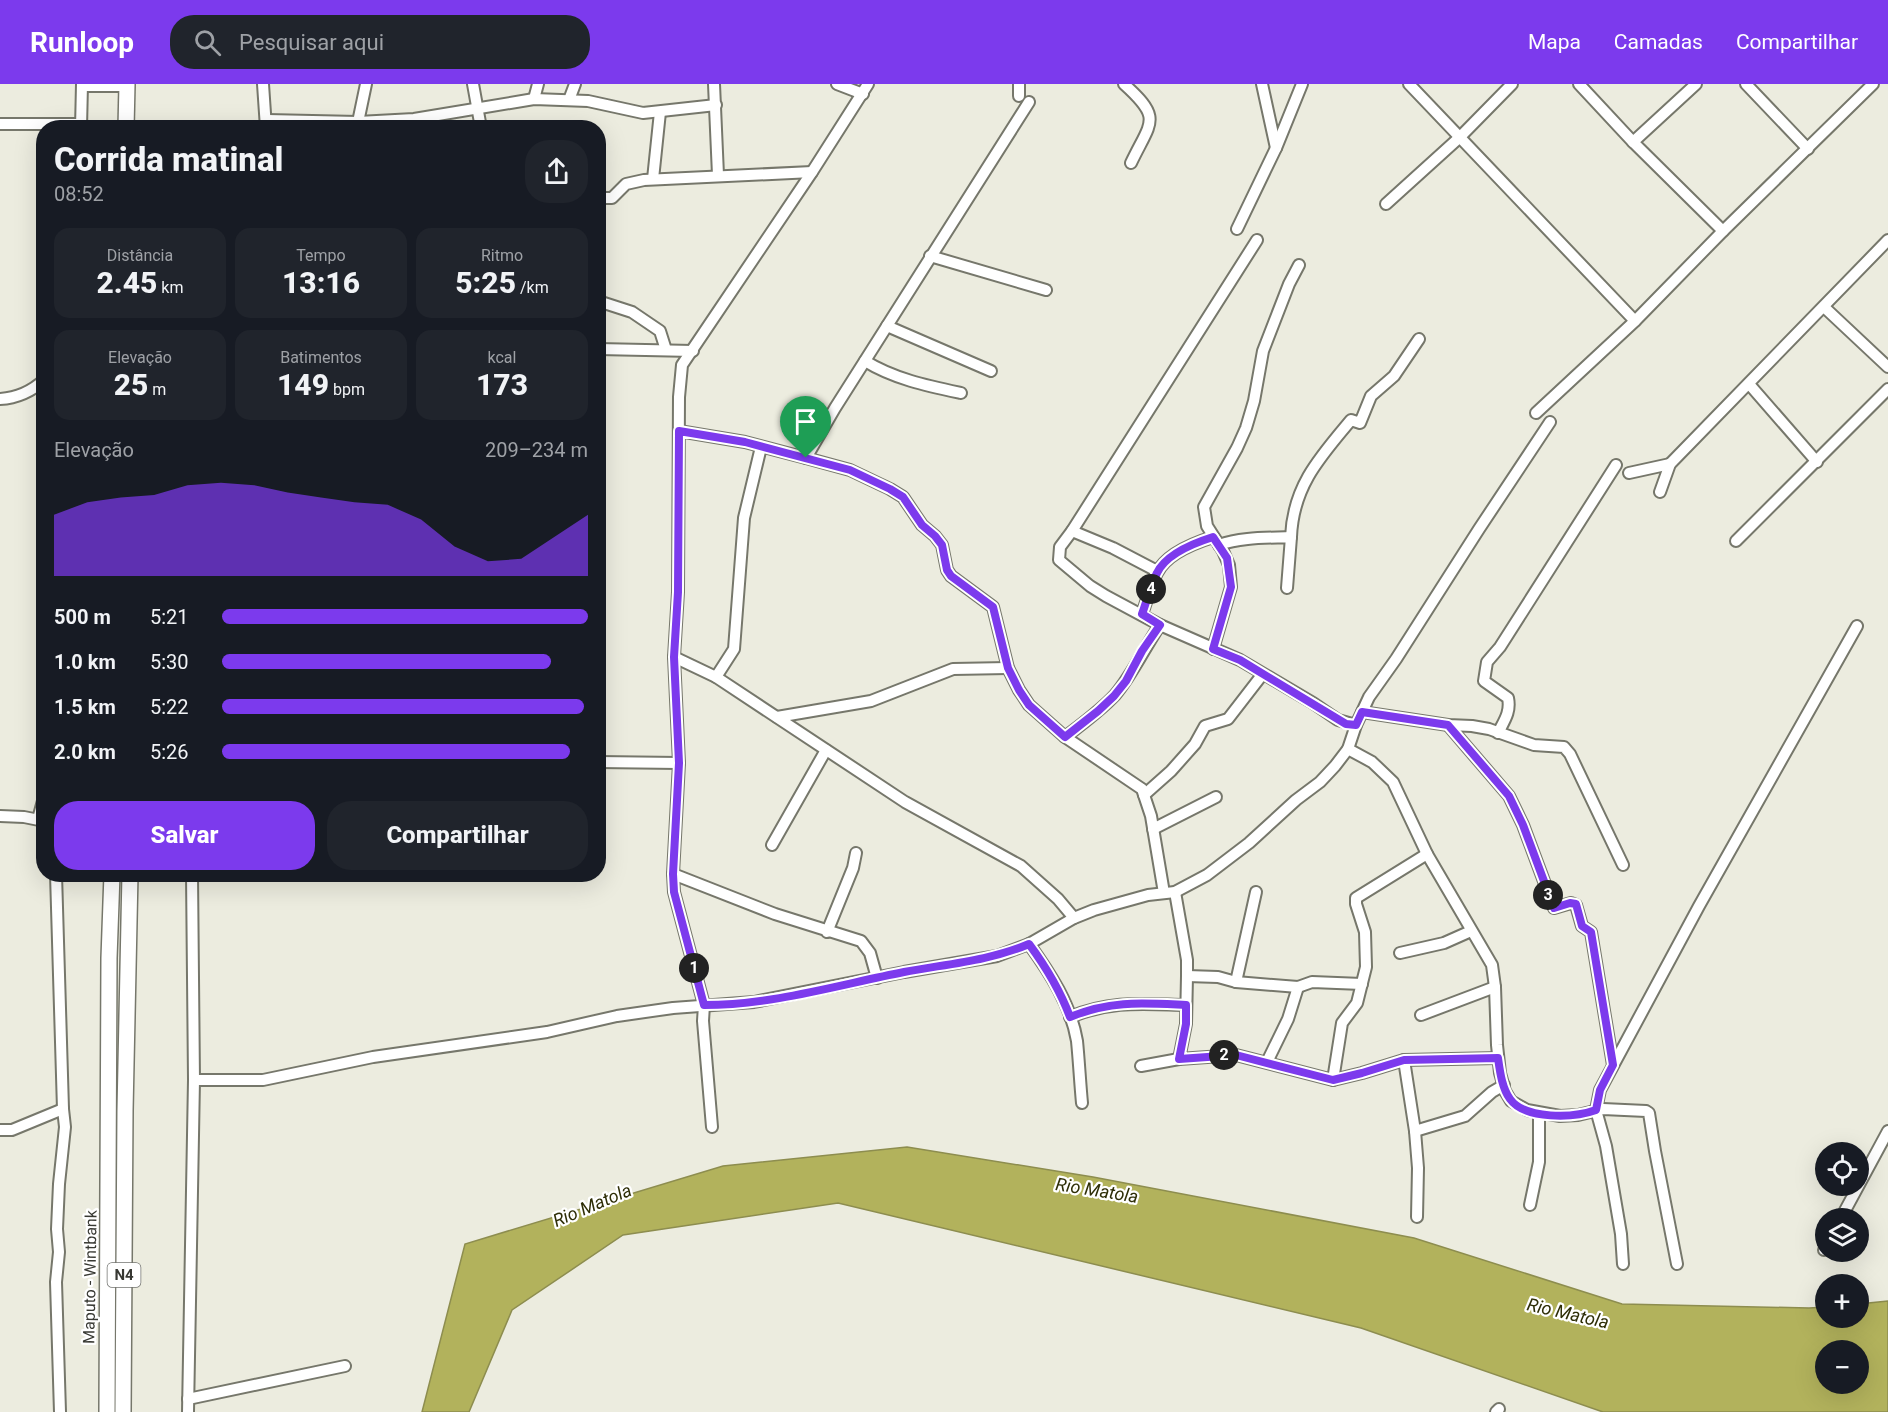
<!DOCTYPE html>
<html lang="pt">
<head>
<meta charset="utf-8">
<style>
	:root { --surface:#171b24; --page:#20242c; --text:#f1f3f6; --muted:#9ea1a6; --accent:#7c3aed }
	body { margin:0; font-family:Roboto,sans-serif; background:var(--page); color:var(--text); height:100vh; display:flex; flex-direction:column; font-size:22px; white-space:nowrap }
	* { box-sizing:border-box; margin:0 }
	p { font-size:20px; color:var(--muted) }
	.icon { flex:none; width:33px; height:33px; fill:none; stroke:currentColor; stroke-width:2; stroke-linecap:round; stroke-linejoin:round }
	.map { position:relative; flex:1; overflow:hidden }
	.sheet { position:absolute; left:36px; top:36px; width:570px; height:762px; display:flex; flex-direction:column; background:var(--surface); border-radius:24px; box-shadow:0 6px 24px #0002 }
	.sheet>* { flex:none }
	.fabs { position:absolute; left:1815px; top:1058px; display:grid; gap:12px }
	.fabs a { display:grid; place-items:center; width:54px; height:54px; border-radius:50%; background:var(--surface); box-shadow:0 6px 24px #0002; font-size:30px }
	.pin { position:absolute; display:grid; place-items:center; width:51px; height:51px; color:#fff; margin:-62px -26px; border-radius:50% 50% 50% 0; rotate:-45deg; box-shadow:0 0 6px #0007 }
	.pin .icon { rotate:45deg }
	.km { position:absolute; width:30px; height:30px; margin:-15px; border-radius:50%; background:#222; color:#fff; font-size:16px; line-height:30px; text-align:center }
	.round { display:grid; place-items:center; flex:none; width:63px; height:63px; border-radius:24px; background:var(--page) }
	.headline { display:flex; align-items:center; justify-content:space-between; height:102px; padding:0 18px }
	h1 { font-size:33px; font-weight:800; line-height:45px }
	.figures { display:grid; grid-template-columns:repeat(3,1fr); gap:9px; height:102px; padding:6px 18px }
	.figures div { display:grid; align-content:center; border-radius:15px; background:var(--page); text-align:center }
	.figures b { font-size:30px; font-weight:800 }
	.figures small { font-size:16px; font-weight:400 }
	.figures p { font-size:16px }
	.chart { height:168px; padding:12px 18px }
	.chart p { display:flex; justify-content:space-between }
	.chart svg { width:100%; height:108px; margin-top:6px; fill:var(--accent); opacity:.7 }
	.primary-button { display:flex; gap:12px; margin-top:auto; padding:12px 18px }
	.primary-button a { flex:1; height:69px; border-radius:24px; background:var(--accent); color:#fff; font-size:24px; font-weight:800; line-height:69px; text-align:center }
	.primary-button a+a { background:var(--page); color:var(--text) }
	ul { padding:0 18px; list-style:none; font-size:20px }
	li { display:grid; grid-template-columns:96px 72px 1fr; align-items:center; height:45px }
	li i { height:15px; border-radius:8px; background:var(--accent) }
	header { display:flex; align-items:center; gap:36px; box-sizing:border-box; height:84px; padding:0 30px; background:var(--accent); color:#fff }
	header strong { font-size:28px }
	nav { display:flex; gap:33px; margin-inline-start:auto; font-size:21px }
	.search { width:420px; height:54px; background:var(--page); display:flex; align-items:center; gap:15px; box-sizing:border-box; padding:0 21px; border-radius:24px; color:var(--muted); font-size:22px }
	.map>svg:first-child { display:block }
	.water { fill:#b2b25c; stroke:#8d8d4f; stroke-width:1.5; fill-rule:evenodd }
	.lines { fill:none; stroke-linecap:round; stroke-linejoin:round }
	.minor-casing { stroke:#76776b; stroke-width:14 }
	.highway-casing { stroke:#76776b; stroke-width:18 }
	.minor { stroke:#fff; stroke-width:10 }
	.highway { stroke:#fff; stroke-width:15 }
	.route-casing { stroke:#fff; stroke-width:12 }
	.route { stroke:#7c3aed; stroke-width:8 }
	.labels { text-anchor:middle; dominant-baseline:central; stroke-width:4.5; stroke-linejoin:round; paint-order:stroke }
	.shield { fill:#fff; stroke:#737470; stroke-width:1.5 }
	.shield-label { font-size:15px; font-weight:bold; fill:#373832 }
	.street-label { font-size:16px; fill:#373832; stroke:#fff }
	.water-label { font-size:18px; font-style:italic; fill:#2e2e07; stroke:#fff }
</style>
</head>
<body>
<header>
<strong>Runloop</strong>
<div class="search"><svg class="icon" aria-label="search" viewBox="0 0 24 24"><circle cx="10" cy="10" r="6"/><path d="M15 15l6 6"/></svg>Pesquisar aqui</div>
<nav><a>Mapa</a><a>Camadas</a><a>Compartilhar</a></nav>
</header>
<div class="map">
<svg width="1888" height="1328" viewBox="0 0 1888 1328">
	<rect width="100%" height="100%" fill="#ececdf"/>
	<!-- water -->
	<path class="water" d="M907 1063 1093 1093 1414 1154 1622 1220 1809 1224 1825 1223 1826 1233H1858L1859 1220 1888 1217V1328H1603L1361 1244 838 1119 623 1151 512 1226 469 1328H422L465 1160 723 1082ZM1826 1266H1858V1299H1826Z"/>
	<g class="lines">
		<!-- minor casing -->
		<g class="minor-casing">
			<g id="minor">
				<polyline points="263,0 266,44"/>
				<polyline points="473,0 481,44"/>
				<polyline points="714,0 718,91"/>
				<polyline points="837,0 863,10"/>
				<polyline points="1019,0 1019,12"/>
				<path d="M1124 0C1163 35 1151 37 1131 79"/>
				<polyline points="1262,0 1276,64"/>
				<polyline points="1409,0 1635,237"/>
				<polyline points="1579,0 1633,58 1723,147"/>
				<polyline points="1746,0 1808,65"/>
				<polyline points="82,2 127,2"/>
				<polyline points="534,15 538,0"/>
				<polyline points="569,16 575,0"/>
				<polyline points="267,36 358,38 414,35 534,15 588,17 643,29 716,21"/>
				<polyline points="0,40 82,40"/>
				<polyline points="357,43 366,0"/>
				<polyline points="81,44 82,0"/>
				<polyline points="1633,58 1696,0"/>
				<polyline points="653,95 660,28"/>
				<polyline points="598,114 612,114 626,100 644,96 812,88"/>
				<polyline points="1386,120 1460,53 1512,0"/>
				<polyline points="1237,145 1276,64 1302,0"/>
				<polyline points="1257,156 1072,447 1060,463 1059,476 1090,502 1106,512 1160,541 1240,576 1313,619 1338,636 1356,641"/>
				<polyline points="930,172 1046,206"/>
				<polyline points="598,217 632,228 660,247 666,266"/>
				<polyline points="1824,223 1888,283"/>
				<polyline points="887,242 991,287"/>
				<polyline points="598,265 693,267"/>
				<path d="M865 277C894 295 928 302 961 309"/>
				<polyline points="1749,300 1817,378"/>
				<path d="M0 315C17 314 31 308 44 296"/>
				<polyline points="1536,329 1635,237 1723,147 1873,0"/>
				<polyline points="679,347 745,358 806,374 850,386 890,405 903,413 922,441 935,452 942,461 947,486 951,492 993,523 1008,584 1019,606 1029,621 1065,653 1142,705 1151,732 1164,809"/>
				<polyline points="806,374 835,324 1029,18"/>
				<polyline points="1629,389 1670,380"/>
				<polyline points="1660,408 1670,380 1888,156"/>
				<polyline points="1072,447 1113,464 1157,487"/>
				<path d="M1291 453C1293 402 1320 373 1351 336L1360 339 1371 312 1394 292 1419 255"/>
				<polyline points="1736,457 1888,305"/>
				<path d="M1219 461C1241 453 1267 454 1291 453L1287 504"/>
				<path d="M1142 530C1147 517 1150 502 1157 489 1166 470 1194 459 1213 453"/>
				<polyline points="1213,565 1231,503 1229,481 1223,467 1207,442 1204,423 1237,364 1246,344 1254,317 1263,267 1289,200 1299,181"/>
				<polyline points="674,573 716,593 905,718 1021,782 1058,815 1074,834"/>
				<polyline points="716,593 734,565 744,434 761,363"/>
				<polyline points="1362,628 1448,641 1472,642 1489,645 1534,661 1564,663 1570,670 1623,781"/>
				<polyline points="777,633 871,617 953,585 1008,584"/>
				<polyline points="1448,641 1509,712 1523,741 1554,824 1571,819 1576,821 1582,842 1591,848 1613,981"/>
				<path d="M1498 649C1504 637 1511 628 1508 614L1484 597 1487 578 1500 563 1616 381"/>
				<path d="M1065 653C1082 640 1100 627 1115 611 1132 591 1145 563 1160 541"/>
				<polyline points="1348,665 1372,678 1393,698 1427,770 1492,881 1495,903 1497,961 1500,989 1505,1007 1511,1017 1527,1026 1560,1032 1578,1031 1603,1025 1646,1027 1649,1029 1655,1067 1677,1180"/>
				<polyline points="598,678 679,679"/>
				<polyline points="1144,711 1171,687 1195,660 1205,642 1228,635 1262,591"/>
				<polyline points="0,732 24,733 44,737"/>
				<polyline points="38,735 44,713"/>
				<polyline points="1153,745 1216,713"/>
				<polyline points="772,761 826,666"/>
				<polyline points="56,790 63,1025 65,1043 59,1100 57,1145 59,1168 56,1198 60,1328"/>
				<polyline points="192,790 194,996"/>
				<polyline points="673,790 775,830 861,857 870,869 877,894"/>
				<polyline points="1175,808 1187,876 1187,892 1186,940 1179,975"/>
				<polyline points="827,848 853,784 856,769"/>
				<path d="M1029 860C1050 889 1071 921 1077 957 1079 977 1080 998 1082 1019"/>
				<polyline points="1400,869 1444,859 1471,847"/>
				<polyline points="1187,892 1218,893 1236,898 1298,903 1312,898 1362,900"/>
				<polyline points="1236,898 1256,808"/>
				<polyline points="1421,931 1495,903"/>
				<path d="M1070 933C1112 916 1143 920 1186 921"/>
				<polyline points="1404,976 1415,1047 1418,1084 1417,1133"/>
				<polyline points="1267,978 1288,935 1298,903"/>
				<polyline points="1141,982 1179,975 1236,971 1333,996 1362,989 1404,976 1498,974"/>
				<polyline points="1333,996 1342,939 1357,919 1366,883 1365,848 1356,820 1356,814 1427,770"/>
				<polyline points="712,1043 703,937 704,921 674,808 673,790 679,679 674,573 678,508 679,313 682,281 812,88 868,0"/>
				<polyline points="0,1046 12,1046 63,1025"/>
				<polyline points="1415,1047 1465,1032 1492,1008 1504,1001"/>
				<polyline points="1530,1121 1539,1078 1539,1030"/>
				<polyline points="1841,1134 1888,1047"/>
				<polyline points="1824,1166 1826,1164"/>
				<polyline points="1623,1180 1621,1150 1606,1062 1596,1026 1600,1006 1699,822 1857,542"/>
				<polyline points="188,1315 345,1282"/>
				<polyline points="188,1328 194,996 263,996 373,973 547,948 617,932 673,924 754,918 904,888 997,872 1029,860 1074,834 1094,826 1148,811 1175,808 1207,791 1249,759 1296,716 1320,698 1335,682 1348,665 1356,641 1369,613 1396,575 1479,445 1550,338"/>
				<polyline points="1496,1328 1499,1325"/>
			</g>
		</g>
		<!-- highway casing -->
		<g class="highway-casing">
			<g id="highway">
				<polyline points="126,44 127,0"/>
				<polyline points="107,1328 109,874 112,790"/>
				<polyline points="123,1328 125,1027 130,790"/>
			</g>
		</g>
		<!-- minor -->
		<use href="#minor" class="minor"/>
		<!-- highway -->
		<use href="#highway" class="highway"/>
	</g>
	<g class="lines">
		<!-- route casing -->
		<g class="route-casing">
			<path id="route" d="M679 347 745 358 850 386 890 405 903 413 922 441 935 452 942 461 947 486 951 492 993 523 1008 584 1019 606 1029 621 1065 653 1098 627 1114 612 1126 597 1142 567 1160 541 1142 530C1147 517 1150 502 1157 489 1166 470 1194 459 1213 453L1227 474 1231 503 1213 565 1240 576 1346 640 1356 641 1362 628 1448 641 1509 712 1523 741 1554 824 1570 819 1576 820 1582 842 1591 848 1613 981 1600 1006 1596 1026C1574 1034 1525 1036 1510 1015 1502 1004 1500 988 1498 974L1404 976 1362 989 1333 996 1236 971 1179 975 1186 940V921C1143 919 1111 916 1070 933 1060 906 1046 883 1029 860 989 877 946 880 904 888 838 901 772 921 704 921L674 808 673 790 679 679 674 573 678 508Z"/>
		</g>
		<!-- route -->
		<use href="#route" class="route"/>
	</g>
	<g class="labels">
		<!-- shield labels -->
		<rect class="shield" x="107.5" y="1179" width="33" height="24" rx="4.5"/>
		<g class="shield-label">
			<text x="124" y="1191">N4</text>
		</g>
		<!-- street labels -->
		<g class="street-label">
			<text transform="translate(90 1193) rotate(-89)">Maputo - Wintbank</text>
		</g>
		<!-- water labels -->
		<g class="water-label">
			<text transform="translate(1097 1106) rotate(9)">Rio Matola</text>
			<text transform="translate(592 1121) rotate(-23)">Rio Matola</text>
			<text transform="translate(1568 1229) rotate(13)">Rio Matola</text>
		</g>
	</g>
</svg>
<div class="fabs">
<a><svg class="icon" aria-label="locate" viewBox="0 0 24 24"><circle cx="12" cy="12" r="6"/><path d="M12 2v4M12 18v4M2 12h4M18 12h4"/></svg></a>
<a><svg class="icon" aria-label="layers" viewBox="0 0 24 24"><path d="M12 4l9 5-9 5-9-5zM3 14l9 5 9-5"/></svg></a>
<a>+</a>
<a>−</a>
</div>
<div class="pin" style="left:806px;top:374px;background:#1e9e55"><svg class="icon" aria-label="arrive" viewBox="0 0 24 24"><path d="M6 21V4h12l-3 4 3 4H6"/></svg></div>
<b class="km" style="left:694px;top:884px">1</b>
<b class="km" style="left:1224px;top:971px">2</b>
<b class="km" style="left:1548px;top:811px">3</b>
<b class="km" style="left:1151px;top:505px">4</b>
<section class="sheet">
<div class="headline"><div><h1>Corrida matinal</h1><p>08:52</p></div><a class="round"><svg class="icon" aria-label="share" viewBox="0 0 24 24"><path d="M12 15V3M7 8l5-5 5 5M5 13v7h14v-7"/></svg></a></div>
<div class="figures">
<div><p>Distância</p><b>2.45<small> km</small></b></div>
<div><p>Tempo</p><b>13:16</b></div>
<div><p>Ritmo</p><b>5:25<small> /km</small></b></div>
</div>
<div class="figures">
<div><p>Elevação</p><b>25<small> m</small></b></div>
<div><p>Batimentos</p><b>149<small> bpm</small></b></div>
<div><p>kcal</p><b>173</b></div>
</div>
<div class="chart"><p><span>Elevação</span>209–234 m</p>
<svg viewBox="0 0 160 44" preserveAspectRatio="none"><path d="M0 44V19L10 14L20 12L30 11L40 7L50 6L60 7L70 10L80 12L90 14L100 15L110 21L120 32L130 38L140 37L150 28L160 19V44z"/></svg>
</div>
<ul>
<li><b>500 m</b>5:21<i style="width:100%"></i></li>
<li><b>1.0 km</b>5:30<i style="width:90%"></i></li>
<li><b>1.5 km</b>5:22<i style="width:99%"></i></li>
<li><b>2.0 km</b>5:26<i style="width:95%"></i></li>
</ul>
<div class="primary-button"><a>Salvar</a><a>Compartilhar</a></div>
</section>
</div>
</body>
</html>
